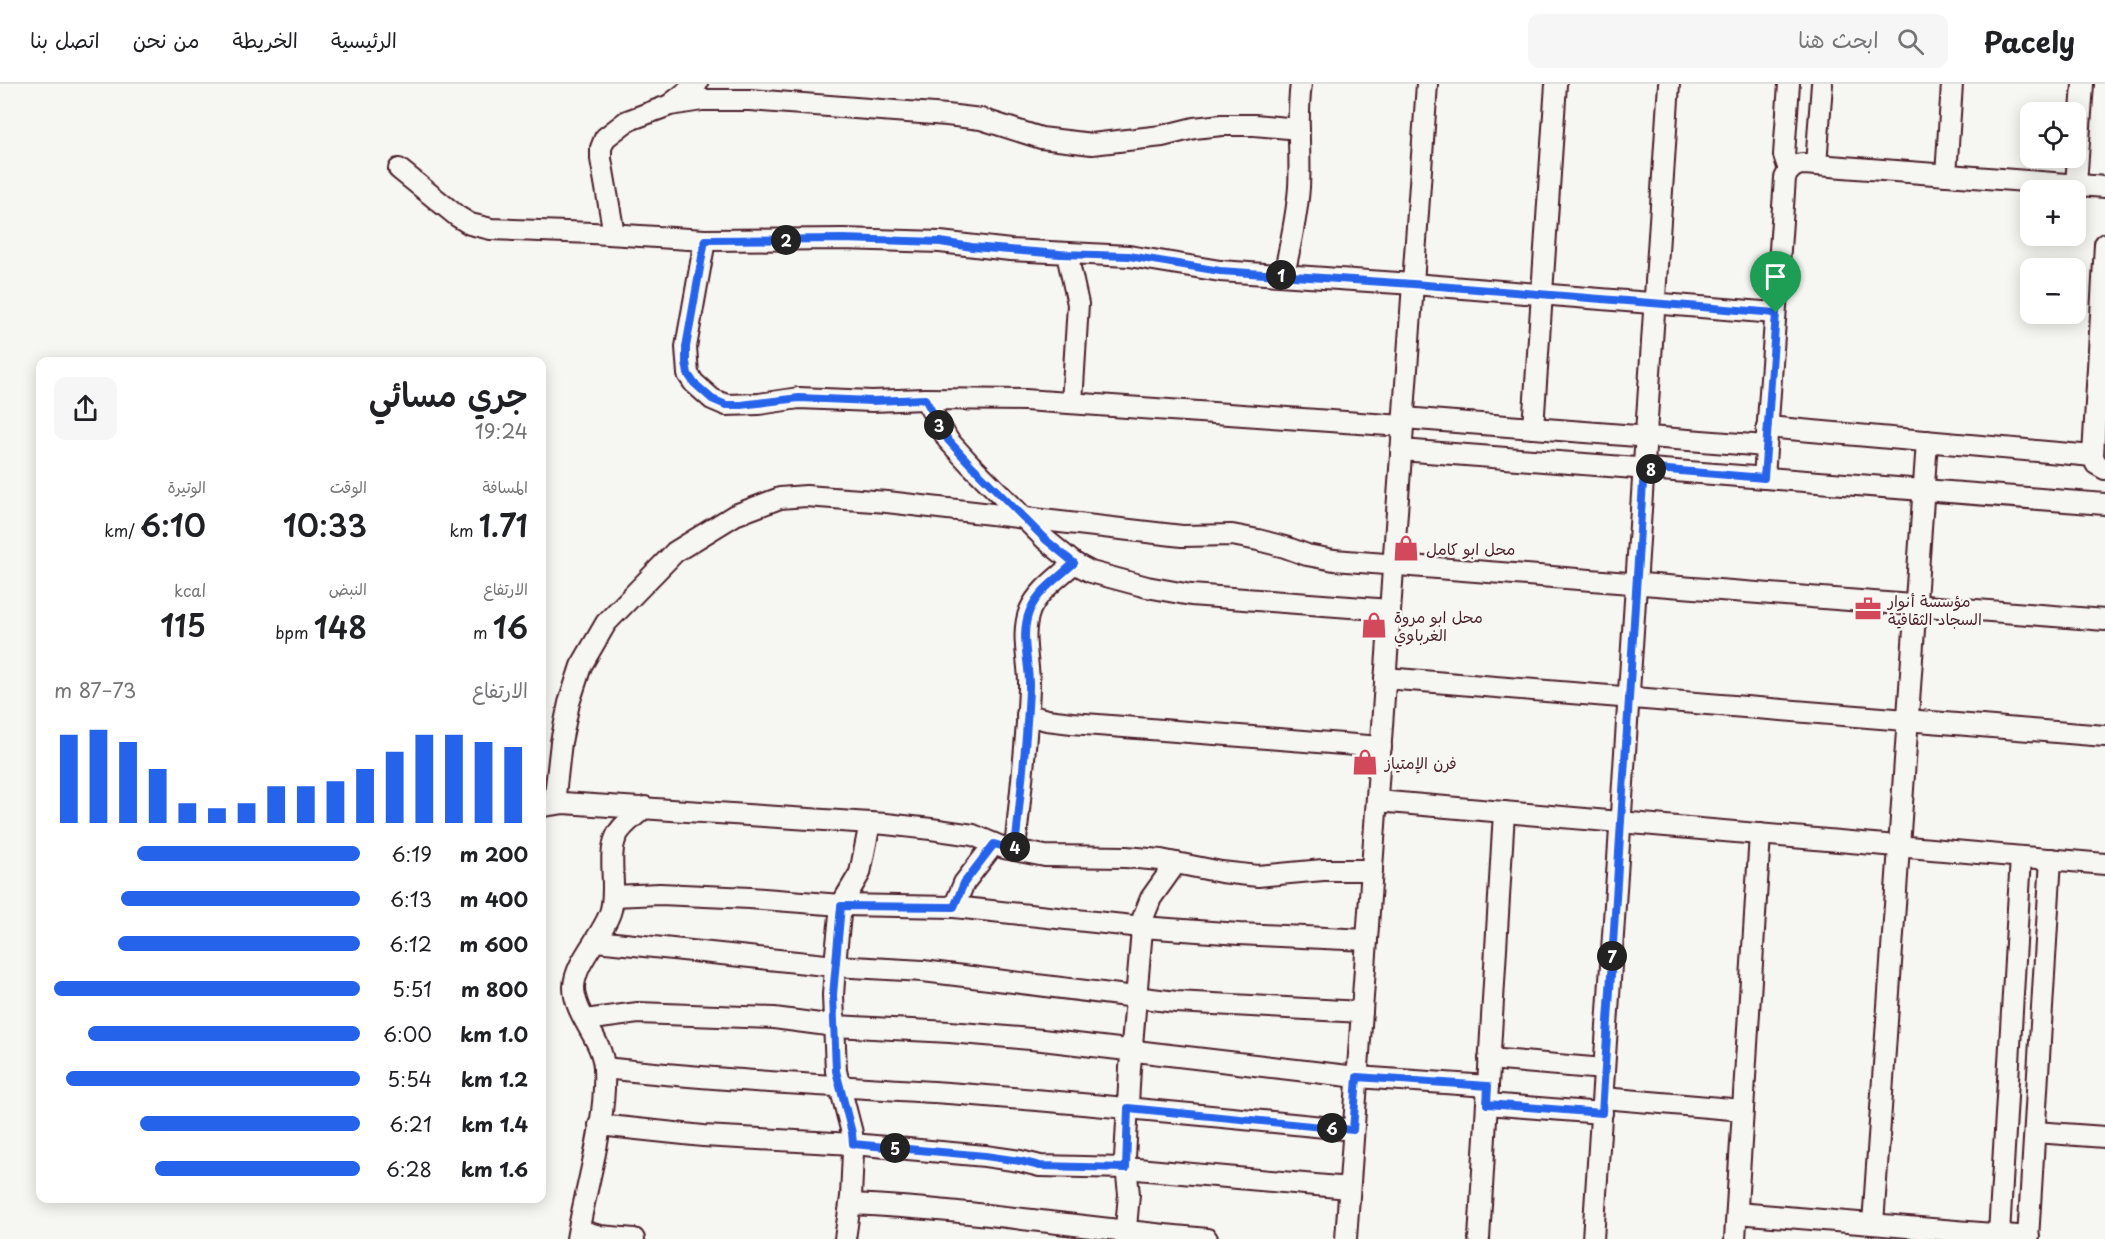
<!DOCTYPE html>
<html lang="ar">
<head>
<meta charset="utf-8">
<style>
	:root { --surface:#fff; --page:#f6f6f6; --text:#202124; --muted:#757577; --line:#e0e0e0; --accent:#2563eb }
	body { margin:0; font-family:"Playpen Sans","Playpen Sans Arabic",sans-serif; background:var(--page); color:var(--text); direction:rtl; height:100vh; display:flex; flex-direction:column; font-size:22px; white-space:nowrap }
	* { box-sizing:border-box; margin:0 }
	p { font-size:20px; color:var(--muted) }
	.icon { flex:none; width:33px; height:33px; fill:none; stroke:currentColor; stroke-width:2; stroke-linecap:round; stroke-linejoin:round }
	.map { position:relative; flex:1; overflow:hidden; direction:ltr }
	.sheet { position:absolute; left:36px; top:273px; width:510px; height:846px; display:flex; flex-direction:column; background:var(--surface); border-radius:12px; box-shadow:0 3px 15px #0003; direction:rtl }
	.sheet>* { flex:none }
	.buttons { position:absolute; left:2020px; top:18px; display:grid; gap:12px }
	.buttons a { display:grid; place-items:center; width:66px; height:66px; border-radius:12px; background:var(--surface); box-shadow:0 3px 15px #0003; font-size:30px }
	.pin { position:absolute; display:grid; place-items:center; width:51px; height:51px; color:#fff; margin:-62px -26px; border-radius:50% 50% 50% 0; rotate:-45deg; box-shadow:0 0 6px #0007 }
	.pin .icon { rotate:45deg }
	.km { position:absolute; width:30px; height:30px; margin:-15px; border-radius:50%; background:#222; color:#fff; font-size:16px; line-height:30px; text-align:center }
	.round { display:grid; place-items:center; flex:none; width:63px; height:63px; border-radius:12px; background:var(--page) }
	.summary { display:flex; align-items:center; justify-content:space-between; height:102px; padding:0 18px }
	h1 { font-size:33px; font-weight:600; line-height:45px }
	.figures { display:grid; grid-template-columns:repeat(3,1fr); gap:9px; height:102px; padding:6px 18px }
	.figures div { display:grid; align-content:center }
	.figures b { font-size:30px; font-weight:600 }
	.figures small { font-size:16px; font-weight:400 }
	.figures p { font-size:16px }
	.chart { height:168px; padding:12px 18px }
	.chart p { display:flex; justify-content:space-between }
	.chart svg { width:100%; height:108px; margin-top:6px; stroke:var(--accent); stroke-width:6 }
	ul { padding:0 18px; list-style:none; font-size:20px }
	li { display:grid; grid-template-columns:96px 72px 1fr; align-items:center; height:45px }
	li i { height:15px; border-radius:8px; background:var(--accent) }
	header { display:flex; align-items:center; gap:36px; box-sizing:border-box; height:84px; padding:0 30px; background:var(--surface); border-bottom:2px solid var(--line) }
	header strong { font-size:28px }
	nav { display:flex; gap:33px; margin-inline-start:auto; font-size:21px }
	.search { width:420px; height:54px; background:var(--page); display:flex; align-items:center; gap:15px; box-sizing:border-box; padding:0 21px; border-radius:12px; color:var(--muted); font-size:22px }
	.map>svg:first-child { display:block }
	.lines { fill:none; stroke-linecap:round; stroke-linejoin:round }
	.minor-casing { stroke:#4a1f2b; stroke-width:24 }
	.minor { stroke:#f6f6f2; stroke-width:20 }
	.route-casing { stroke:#fff; stroke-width:12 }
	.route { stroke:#2563eb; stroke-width:8 }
	.labels { text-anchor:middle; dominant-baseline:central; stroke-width:5; stroke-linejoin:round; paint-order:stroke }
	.poi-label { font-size:16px; fill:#4a1f2b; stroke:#f6f6f2; text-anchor:start }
</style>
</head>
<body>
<header>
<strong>Pacely</strong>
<div class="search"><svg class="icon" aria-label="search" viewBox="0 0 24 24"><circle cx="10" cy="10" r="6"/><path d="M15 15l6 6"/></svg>ابحث هنا</div>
<nav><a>الرئيسية</a><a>الخريطة</a><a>من نحن</a><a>اتصل بنا</a></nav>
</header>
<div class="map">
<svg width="2105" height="1155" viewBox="0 0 2105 1155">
	<rect width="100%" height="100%" fill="#f6f6f2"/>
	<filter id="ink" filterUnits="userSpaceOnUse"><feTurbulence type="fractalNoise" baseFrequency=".0167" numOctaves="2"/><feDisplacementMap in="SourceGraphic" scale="12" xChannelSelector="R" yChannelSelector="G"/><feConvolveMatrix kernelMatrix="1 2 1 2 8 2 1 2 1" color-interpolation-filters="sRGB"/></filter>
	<g filter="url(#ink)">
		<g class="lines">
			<!-- minor casing -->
			<g class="minor-casing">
				<g id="minor">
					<polyline points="1789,0 1784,71 1789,86"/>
					<polyline points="672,19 697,0"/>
					<polyline points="1816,81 1822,0"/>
					<polyline points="399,85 457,132 470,140 491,145 592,149 705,156 843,155 940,158 1010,166 1129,172 1220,187 1413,200 1775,229"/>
					<polyline points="1946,91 1952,0"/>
					<polyline points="2076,101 2083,0"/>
					<polyline points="614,150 601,75 601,64 605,54 627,37 670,21 702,16 750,16 947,31 981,35 1041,54 1092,60 1162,52 1194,44 1222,41 1254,41 1299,45"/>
					<polyline points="705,156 686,263 688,290 694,299 712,315 726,321 759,320 799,314 872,317 925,315 1025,316 1403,342"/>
					<polyline points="2105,160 2093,372 2096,380 2105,385"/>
					<polyline points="1067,170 1078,220 1072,319"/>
					<path d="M1284 191C1290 162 1297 133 1299 103 1301 69 1296 34 1301 0"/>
					<polyline points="925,315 948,356 970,380 1046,456 1074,479 1091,488 1147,503 1191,511 1390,526"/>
					<polyline points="1404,334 1766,362"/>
					<polyline points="1767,343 2093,372"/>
					<polyline points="1533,344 1556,0"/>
					<polyline points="1401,366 2105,420"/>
					<path d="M1764 394 1785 94C1789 85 1795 80 1804 80L2105 103"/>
					<polyline points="1385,594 2105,652"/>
					<polyline points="1027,631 1047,636 1072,639 1381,663"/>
					<polyline points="1377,717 2105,780"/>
					<polyline points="554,720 561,658 569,619 581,582 606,539 675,468 735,431 780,414 806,412 887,418 1182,452 1232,451 1258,456 1285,463 1307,471 1334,476 2105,536"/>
					<polyline points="542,722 563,719 886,740 931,745 973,751 1004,764 1045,772 1126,773 1161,776 1221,788 1258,792 1323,786 1372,786"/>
					<path d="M1015 766C1020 712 1027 658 1029 604 1030 579 1020 551 1030 526 1039 506 1058 494 1074 479"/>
					<polyline points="613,812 660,810 750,814 841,821 954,823 1142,843 1239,850 1367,856"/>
					<polyline points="954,823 964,799 994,760"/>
					<polyline points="596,857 835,882 923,887 1176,918 1362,928"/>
					<polyline points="585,936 638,929 774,934 835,942 950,948 1042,956 1357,993 1488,1002"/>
					<polyline points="1489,975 1604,985"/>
					<path d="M604 984C714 996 823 1001 934 1008 1074 1018 1214 1032 1353 1046"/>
					<polyline points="1603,1014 1743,1026"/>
					<polyline points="1487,1020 1602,1029"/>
					<polyline points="599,1041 703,1052 853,1060 985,1072 1020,1077 1040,1082 1126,1084 1349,1104"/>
					<polyline points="2035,1048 2105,1053"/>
					<path d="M851 1120C970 1125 1088 1145 1207 1155"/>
					<polyline points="1737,1129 2029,1153"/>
					<polyline points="1873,1140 1927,357"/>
					<polyline points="579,1146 600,1152 634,1155"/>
					<polyline points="1999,1150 2021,773"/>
					<path d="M577 1155C586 1100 607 1039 604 983 602 954 574 931 574 903 575 878 601 854 610 829 618 806 607 774 616 753 621 741 636 732 645 723"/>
					<polyline points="845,1155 851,1113 853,1068 852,1049 836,987 833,911 836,870 841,821 860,789 870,739"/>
					<polyline points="1125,1155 1129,1110 1125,1074 1130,984 1143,834 1151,814 1176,779"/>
					<polyline points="1346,1155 1427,0"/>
					<polyline points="1479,1155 1504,728"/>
					<polyline points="1593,1155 1669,0"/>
					<polyline points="1735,1155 1760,750"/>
					<polyline points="2028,1155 2051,775"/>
				</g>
			</g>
			<!-- minor -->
			<use href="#minor" class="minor"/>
		</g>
	</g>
	<g class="lines" filter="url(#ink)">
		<!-- route casing -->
		<g class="route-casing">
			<path id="route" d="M843 155 940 158 972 163 1060 170 1129 172 1220 187 1413 200 1776 229 1764 394 1644 384 1602 1029 1487 1020 1488 1002 1357 993 1353 1046 1128 1024 1126 1084 1040 1082 1020 1077 985 1072 853 1060 852 1049 836 987 833 911 841 822 954 823 964 799 994 760 1015 766C1020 712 1027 658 1029 604 1030 579 1019 551 1030 526 1039 506 1058 494 1074 479L1046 456 970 380 948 356 925 315 872 317 799 314 741 321H726L712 315 694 299 688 290 686 278V263L705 156Z"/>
		</g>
		<!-- route -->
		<use href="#route" class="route"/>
	</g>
	<!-- icons -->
	<defs>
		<g id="shop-bare" transform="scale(2.07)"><path d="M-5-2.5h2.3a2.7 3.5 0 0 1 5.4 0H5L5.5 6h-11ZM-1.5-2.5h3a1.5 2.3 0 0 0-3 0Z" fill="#d1495b" stroke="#f6f6f2" stroke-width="2.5" paint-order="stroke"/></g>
		<g id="office-bare" transform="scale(2.07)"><path d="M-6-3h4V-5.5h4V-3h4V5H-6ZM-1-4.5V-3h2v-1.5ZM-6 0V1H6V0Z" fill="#d1495b" stroke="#f6f6f2" stroke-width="2.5" paint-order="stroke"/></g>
	</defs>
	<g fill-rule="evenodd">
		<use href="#shop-bare" x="1406" y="464"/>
		<use href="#office-bare" x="1868" y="525"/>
		<use href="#shop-bare" x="1374" y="541"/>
		<use href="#shop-bare" x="1365" y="678"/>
	</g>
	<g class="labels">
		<!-- poi labels -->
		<g class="poi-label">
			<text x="1426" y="464">محل ابو كامل</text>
			<text x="1888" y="516">مؤسسة أنوار<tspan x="1888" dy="18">السجاد الثقافية</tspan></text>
			<text x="1394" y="532">محل ابو مروة<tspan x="1394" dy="18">الغرباوي</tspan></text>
			<text x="1385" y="678">فرن الإمتياز</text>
		</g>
	</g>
</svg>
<div class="buttons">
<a><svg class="icon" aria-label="locate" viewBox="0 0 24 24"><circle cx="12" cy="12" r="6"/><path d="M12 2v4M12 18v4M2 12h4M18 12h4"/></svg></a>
<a>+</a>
<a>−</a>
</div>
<div class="pin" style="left:1776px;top:229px;background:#1e9e55"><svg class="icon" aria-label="arrive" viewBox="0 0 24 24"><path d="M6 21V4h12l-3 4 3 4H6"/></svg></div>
<b class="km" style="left:1281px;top:191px">1</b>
<b class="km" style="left:786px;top:156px">2</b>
<b class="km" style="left:939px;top:341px">3</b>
<b class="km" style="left:1015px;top:763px">4</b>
<b class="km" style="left:895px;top:1064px">5</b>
<b class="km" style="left:1332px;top:1044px">6</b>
<b class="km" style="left:1612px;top:872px">7</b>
<b class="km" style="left:1651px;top:385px">8</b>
<section class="sheet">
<div class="summary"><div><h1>جري مسائي</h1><p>19:24</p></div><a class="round"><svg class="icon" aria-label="share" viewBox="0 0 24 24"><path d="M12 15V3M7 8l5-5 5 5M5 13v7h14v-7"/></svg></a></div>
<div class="figures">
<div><p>المسافة</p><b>1.71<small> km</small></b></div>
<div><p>الوقت</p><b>10:33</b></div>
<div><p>الوتيرة</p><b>6:10<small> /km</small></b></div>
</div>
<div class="figures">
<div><p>الارتفاع</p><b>16<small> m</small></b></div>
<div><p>النبض</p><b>148<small> bpm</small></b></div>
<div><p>kcal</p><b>115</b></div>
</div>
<div class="chart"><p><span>الارتفاع</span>73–87 m</p>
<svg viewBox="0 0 160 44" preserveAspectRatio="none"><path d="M5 44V8M15 44V6M25 44V11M35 44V22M45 44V36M55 44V38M65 44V36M75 44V29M85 44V29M95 44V27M105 44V22M115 44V15M125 44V8M135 44V8M145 44V11M155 44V13"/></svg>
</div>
<ul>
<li><b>200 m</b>6:19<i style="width:73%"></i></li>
<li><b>400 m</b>6:13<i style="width:78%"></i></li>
<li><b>600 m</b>6:12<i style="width:79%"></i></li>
<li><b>800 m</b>5:51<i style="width:100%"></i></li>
<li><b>1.0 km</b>6:00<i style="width:89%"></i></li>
<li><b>1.2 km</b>5:54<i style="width:96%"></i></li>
<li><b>1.4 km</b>6:21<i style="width:72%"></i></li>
<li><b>1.6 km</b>6:28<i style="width:67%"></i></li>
</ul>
</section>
</div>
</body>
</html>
